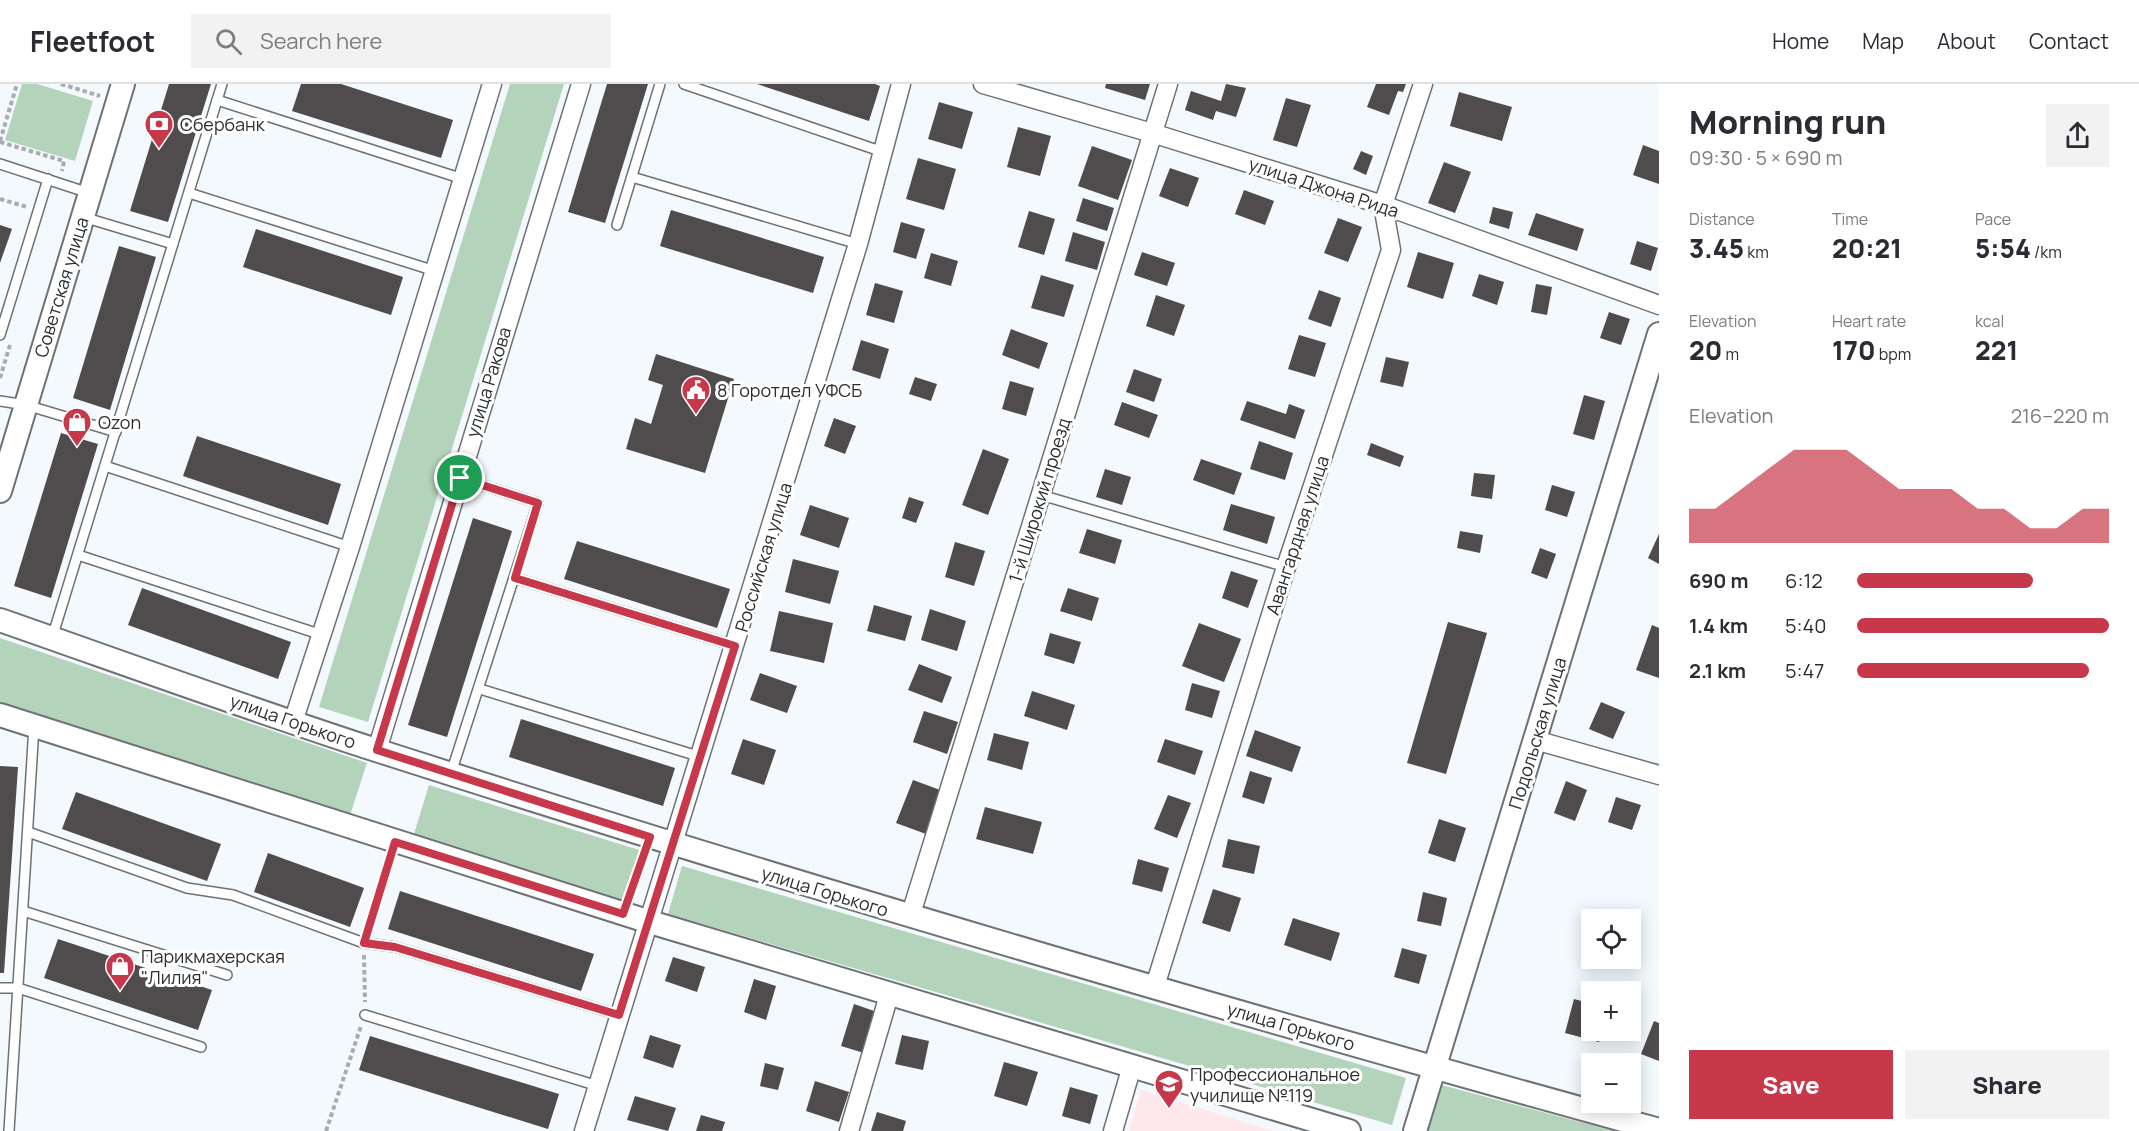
<!DOCTYPE html>
<html lang="en">
<head>
<meta charset="utf-8">
<style>
	:root { --surface:#fff; --page:#f2f2f3; --text:#2b2b33; --muted:#7c7c81; --line:#e1e1e2; --accent:#c8384b }
	body { margin:0; font-family:Manrope,sans-serif; background:var(--page); color:var(--text); height:100vh; display:flex; flex-direction:column; font-size:22px; white-space:nowrap }
	* { box-sizing:border-box; margin:0 }
	p { font-size:20px; color:var(--muted) }
	.icon { flex:none; width:33px; height:33px; fill:none; stroke:currentColor; stroke-width:2; stroke-linecap:round; stroke-linejoin:round }
	.map { position:relative; flex:1; overflow:hidden }
	.side { display:flex; flex-direction:column; background:var(--surface); width:480px }
	.side>* { flex:none }
	.buttons { position:absolute; left:1581px; top:825px; display:grid; gap:12px }
	.buttons a { display:grid; place-items:center; width:60px; height:60px; border-radius:0px; background:var(--surface); box-shadow:0 3px 15px #0003; font-size:30px }
	.pin { position:absolute; display:grid; place-items:center; width:51px; height:51px; color:#fff; margin:-26px; border:3px solid #fff; border-radius:50%; box-shadow:0 2px 6px #0007 }
	.round { display:grid; place-items:center; flex:none; width:63px; height:63px; border-radius:0px; background:var(--page) }
	.head { display:flex; align-items:center; justify-content:space-between; height:102px; padding:0 30px }
	h1 { font-size:33px; font-weight:800; line-height:45px }
	.figures { display:grid; grid-template-columns:repeat(3,1fr); gap:9px; height:102px; padding:6px 30px }
	.figures div { display:grid; align-content:center }
	.figures b { font-size:26px; font-weight:800 }
	.figures small { font-size:16px; font-weight:400 }
	.figures p { font-size:16px }
	.chart { height:168px; padding:12px 30px }
	.chart p { display:flex; justify-content:space-between }
	.chart svg { width:100%; height:108px; margin-top:6px; fill:var(--accent); opacity:.7 }
	.primary-button { display:flex; gap:12px; margin-top:auto; padding:12px 30px }
	.primary-button a { flex:1; height:69px; border-radius:0px; background:var(--accent); color:#fff; font-size:24px; font-weight:800; line-height:69px; text-align:center }
	.primary-button a+a { background:var(--page); color:var(--text) }
	ul { padding:0 30px; list-style:none; font-size:20px }
	li { display:grid; grid-template-columns:96px 72px 1fr; align-items:center; height:45px }
	li i { height:15px; border-radius:8px; background:var(--accent) }
	header { display:flex; align-items:center; gap:36px; box-sizing:border-box; height:84px; padding:0 30px; background:var(--surface); border-bottom:2px solid var(--line) }
	header strong { font-size:28px }
	nav { display:flex; gap:33px; margin-inline-start:auto; font-size:21px }
	.search { width:420px; height:54px; background:var(--page); display:flex; align-items:center; gap:15px; box-sizing:border-box; padding:0 21px; border-radius:0px; color:var(--muted); font-size:22px }
	main { display:flex; flex:1; min-height:0 }
	.map>svg:first-child { display:block }
	.education { fill:#fee8eb }
	.green { fill:#b3d3bb }
	.building { fill:#504b4d }
	.lines { fill:none; stroke-linecap:round; stroke-linejoin:round }
	.service-casing { stroke:#6e7276; stroke-width:12 }
	.minor-casing { stroke:#6e7276; stroke-width:21 }
	.tertiary-casing { stroke:#6e7276; stroke-width:26 }
	.path { stroke:#a8acb0; stroke-width:4; stroke-dasharray:4.5 3; stroke-linecap:butt }
	.service { stroke:#fff; stroke-width:9 }
	.minor { stroke:#fff; stroke-width:18 }
	.tertiary { stroke:#fff; stroke-width:22 }
	.route-casing { stroke:#fff; stroke-width:12 }
	.route { stroke:#c8384b; stroke-width:8 }
	.labels { text-anchor:middle; dominant-baseline:central; stroke-width:6; stroke-linejoin:round; paint-order:stroke }
	.poi-label { font-size:18px; fill:#2c2e30; stroke:#fff; text-anchor:start }
	.street-label { font-size:18px; fill:#2c2e30; stroke:#fff }
</style>
</head>
<body>
<header>
<strong>Fleetfoot</strong>
<div class="search"><svg class="icon" aria-label="search" viewBox="0 0 24 24"><circle cx="10" cy="10" r="6"/><path d="M15 15l6 6"/></svg>Search here</div>
<nav><a>Home</a><a>Map</a><a>About</a><a>Contact</a></nav>
</header>
<main>
<div class="map">
<svg width="1659" height="1047" viewBox="0 0 1659 1047">
	<rect width="100%" height="100%" fill="#f4f9fd"/>
	<!-- education -->
	<polygon class="education" points="1141,1006 1263,1044 1273,1047 1129,1047"/>
	<!-- green -->
	<g class="green">
		<polygon points="22,0 37,0 93,17 75,77 5,56"/>
		<polygon points="510,0 564,0 368,638 319,623"/>
		<polygon points="0,554 367,679 350,731 0,620"/>
		<polygon points="429,701 649,769 633,820 413,753"/>
		<polygon points="682,782 1406,994 1392,1041 668,830"/>
		<polygon points="1438,1000 1613,1047 1425,1047"/>
	</g>
	<!-- building -->
	<g class="building">
		<polygon points="169,0 211,0 168,138 130,127"/>
		<polygon points="301,0 341,0 453,36 441,74 292,27"/>
		<polygon points="607,0 648,0 605,139 568,128"/>
		<polygon points="757,0 875,0 880,2 869,37"/>
		<polygon points="1106,0 1150,0 1145,16 1105,4"/>
		<polygon points="1226,0 1246,4 1236,33 1216,27 1213,36 1185,26 1191,7 1221,17"/>
		<polygon points="1376,0 1406,0 1403,8 1398,7 1389,31 1367,23"/>
		<polygon points="1459,8 1512,23 1502,57 1450,42"/>
		<polygon points="1286,14 1311,21 1297,63 1273,56"/>
		<polygon points="939,18 973,28 962,65 928,55"/>
		<polygon points="1018,43 1051,52 1040,92 1007,83"/>
		<polygon points="1643,61 1659,67 1659,100 1633,91"/>
		<polygon points="1092,62 1132,76 1118,116 1078,102"/>
		<polygon points="1361,67 1373,72 1366,91 1353,85"/>
		<polygon points="918,74 956,85 944,126 906,115"/>
		<polygon points="1444,78 1471,88 1455,129 1428,119"/>
		<polygon points="1170,84 1199,94 1188,123 1159,112"/>
		<polygon points="1244,106 1274,117 1265,141 1235,130"/>
		<polygon points="1083,114 1114,124 1107,147 1076,137"/>
		<polygon points="1493,123 1513,128 1509,145 1489,139"/>
		<polygon points="671,126 824,173 813,209 660,162"/>
		<polygon points="1029,127 1055,135 1044,171 1018,163"/>
		<polygon points="1536,129 1584,145 1577,167 1528,151"/>
		<polygon points="1338,134 1362,143 1348,178 1324,169"/>
		<polygon points="901,138 925,145 916,175 893,168"/>
		<polygon points="0,141 12,145 0,179"/>
		<polygon points="256,145 403,193 391,231 243,183"/>
		<polygon points="1073,148 1105,158 1097,186 1065,177"/>
		<polygon points="1637,157 1658,164 1651,187 1630,180"/>
		<polygon points="119,162 156,173 110,326 73,314"/>
		<polygon points="1142,168 1175,179 1167,202 1134,191"/>
		<polygon points="1418,168 1454,179 1443,215 1407,203"/>
		<polygon points="931,169 958,177 951,202 924,194"/>
		<polygon points="1479,190 1504,198 1497,221 1472,212"/>
		<polygon points="1041,191 1074,201 1064,233 1031,224"/>
		<polygon points="875,199 903,207 894,239 866,231"/>
		<polygon points="1536,200 1552,203 1547,231 1531,228"/>
		<polygon points="1319,206 1341,214 1331,243 1308,235"/>
		<polygon points="1156,211 1185,221 1174,252 1146,242"/>
		<polygon points="1609,228 1630,235 1621,261 1600,254"/>
		<polygon points="1011,245 1048,259 1039,285 1002,271"/>
		<polygon points="1299,251 1326,259 1315,293 1288,285"/>
		<polygon points="861,256 889,265 880,295 852,286"/>
		<polygon points="656,270 734,295 705,389 626,365 635,334 651,340 663,301 648,296"/>
		<polygon points="1386,273 1409,278 1403,303 1380,298"/>
		<polygon points="1134,285 1162,295 1154,318 1126,308"/>
		<polygon points="915,293 937,300 931,317 909,310"/>
		<polygon points="1010,297 1034,304 1026,332 1002,325"/>
		<polygon points="1584,311 1605,317 1594,356 1573,350"/>
		<polygon points="1247,317 1286,330 1289,320 1305,326 1295,355 1240,336"/>
		<polygon points="1122,318 1158,331 1149,354 1114,341"/>
		<polygon points="834,334 856,342 845,370 824,362"/>
		<polygon points="61,349 98,360 51,514 14,502"/>
		<polygon points="197,352 341,400 328,441 183,392"/>
		<polygon points="1259,357 1293,369 1285,396 1250,385"/>
		<polygon points="1371,359 1404,372 1400,383 1367,371"/>
		<polygon points="983,365 1009,375 988,431 962,421"/>
		<polygon points="1201,375 1242,389 1234,411 1193,396"/>
		<polygon points="1105,385 1131,393 1122,421 1096,413"/>
		<polygon points="1474,389 1495,391 1492,415 1471,412"/>
		<polygon points="1552,401 1575,408 1567,433 1545,426"/>
		<polygon points="909,413 924,418 916,439 902,434"/>
		<polygon points="1231,420 1275,433 1267,460 1223,446"/>
		<polygon points="810,421 849,434 839,464 800,451"/>
		<polygon points="473,434 512,447 447,653 408,641"/>
		<polygon points="1087,445 1122,456 1115,480 1079,469"/>
		<polygon points="1460,447 1483,451 1480,469 1457,464"/>
		<polygon points="1659,450 1659,480 1648,474"/>
		<polygon points="577,457 730,505 717,544 564,495"/>
		<polygon points="955,458 985,467 974,502 945,493"/>
		<polygon points="1540,464 1556,470 1547,495 1531,489"/>
		<polygon points="793,475 839,487 830,520 785,508"/>
		<polygon points="1231,487 1258,496 1248,524 1222,514"/>
		<polygon points="142,504 291,558 278,595 128,541"/>
		<polygon points="1068,504 1099,514 1092,537 1060,527"/>
		<polygon points="874,521 912,532 905,557 867,547"/>
		<polygon points="930,525 966,537 957,567 921,556"/>
		<polygon points="779,527 833,539 824,579 770,567"/>
		<polygon points="1448,538 1487,549 1446,690 1407,679"/>
		<polygon points="1199,539 1241,555 1224,598 1182,582"/>
		<polygon points="1652,541 1659,544 1659,594 1636,586"/>
		<polygon points="1050,549 1081,558 1074,580 1044,571"/>
		<polygon points="919,580 952,593 942,619 908,606"/>
		<polygon points="760,589 797,602 787,629 750,616"/>
		<polygon points="1192,599 1220,607 1212,634 1185,626"/>
		<polygon points="1032,607 1075,621 1067,646 1024,632"/>
		<polygon points="1601,618 1625,628 1613,655 1589,645"/>
		<polygon points="924,627 958,638 947,670 913,658"/>
		<polygon points="521,635 675,684 663,722 509,673"/>
		<polygon points="1255,646 1301,663 1292,688 1246,672"/>
		<polygon points="994,649 1029,658 1022,686 987,676"/>
		<polygon points="743,655 776,666 764,701 731,690"/>
		<polygon points="1165,655 1203,667 1195,691 1157,678"/>
		<polygon points="0,682 18,683 4,889 0,889"/>
		<polygon points="1250,687 1272,694 1264,720 1242,713"/>
		<polygon points="913,696 943,707 926,750 896,739"/>
		<polygon points="1566,697 1587,706 1575,737 1554,729"/>
		<polygon points="76,708 221,760 207,797 62,745"/>
		<polygon points="1168,711 1191,719 1177,754 1154,745"/>
		<polygon points="1616,713 1641,721 1632,746 1608,738"/>
		<polygon points="985,723 1042,738 1033,770 976,755"/>
		<polygon points="1439,735 1466,744 1455,778 1428,769"/>
		<polygon points="1228,755 1260,762 1254,790 1222,783"/>
		<polygon points="268,769 364,804 350,843 254,808"/>
		<polygon points="1138,775 1169,784 1162,808 1132,800"/>
		<polygon points="1213,805 1241,814 1230,848 1202,839"/>
		<polygon points="400,807 594,870 581,907 388,845"/>
		<polygon points="1423,808 1447,814 1441,842 1417,837"/>
		<polygon points="1293,834 1340,849 1331,877 1284,861"/>
		<polygon points="58,855 212,906 198,946 44,894"/>
		<polygon points="1402,864 1427,871 1419,900 1394,893"/>
		<polygon points="673,873 705,883 697,908 665,897"/>
		<polygon points="754,895 776,902 766,936 744,928"/>
		<polygon points="1574,915 1592,920 1592,946 1603,946 1599,958 1565,949"/>
		<polygon points="854,920 877,928 864,969 841,962"/>
		<polygon points="1654,937 1659,939 1659,977 1641,970"/>
		<polygon points="650,951 681,961 673,984 643,974"/>
		<polygon points="902,951 929,957 923,986 895,980"/>
		<polygon points="370,952 559,1010 548,1045 359,986"/>
		<polygon points="1004,978 1038,988 1027,1022 994,1012"/>
		<polygon points="765,979 784,984 778,1006 760,1002"/>
		<polygon points="815,997 849,1008 839,1038 806,1027"/>
		<polygon points="1070,1003 1098,1011 1090,1040 1062,1032"/>
		<polygon points="635,1012 676,1024 668,1047 627,1036"/>
		<polygon points="877,1028 906,1037 903,1047 871,1047"/>
		<polygon points="701,1031 725,1038 722,1047 696,1047"/>
	</g>
	<g class="lines">
		<!-- service casing -->
		<g class="service-casing">
			<g id="service">
				<polyline points="684,0 883,68"/>
				<polyline points="217,16 463,95"/>
				<polyline points="0,80 89,109"/>
				<polyline points="632,93 858,160"/>
				<polyline points="189,109 435,187"/>
				<polyline points="83,133 173,160"/>
				<polyline points="617,141 660,0"/>
				<polyline points="0,251 48,95"/>
				<polyline points="0,317 26,321 116,348"/>
				<polyline points="105,382 350,463"/>
				<polyline points="1041,411 1286,483"/>
				<polyline points="78,471 322,551"/>
				<polyline points="515,494 735,562"/>
				<polyline points="52,554 222,0"/>
				<polyline points="480,605 701,673"/>
				<polyline points="451,689 538,419 460,394"/>
				<polyline points="28,748 187,804 233,811 364,859 395,863 619,931"/>
				<polyline points="23,827 227,891"/>
				<polyline points="0,904 18,904 201,963"/>
				<polyline points="365,931 598,1002"/>
				<polyline points="9,1047 34,642"/>
			</g>
		</g>
		<!-- minor casing -->
		<g class="minor-casing">
			<g id="minor">
				<polyline points="983,0 1152,49 1383,121 1659,221"/>
				<polyline points="293,638 350,463 492,0"/>
				<polyline points="1535,656 1659,691"/>
				<polyline points="377,666 581,0"/>
				<polyline points="910,833 1168,0"/>
				<polyline points="1155,902 1286,483 1391,166 1383,121 1423,0"/>
				<polyline points="584,1047 858,160 901,0"/>
				<polyline points="849,1047 889,911"/>
				<polyline points="1113,1047 1132,982"/>
			</g>
		</g>
		<!-- tertiary casing -->
		<g class="tertiary-casing">
			<g id="tertiary">
				<polyline points="0,407 123,0"/>
				<path d="M0 536C126 580 252 626 379 667 803 803 1230 928 1659 1046"/>
				<polyline points="0,631 650,838 1349,1047"/>
				<polyline points="1415,1047 1659,250"/>
			</g>
		</g>
		<!-- path -->
		<g class="path">
			<polyline points="61,0 100,12"/>
			<polyline points="0,57 17,0"/>
			<polyline points="0,58 64,77 62,87"/>
			<polyline points="0,115 27,123"/>
			<polyline points="0,294 10,261"/>
			<polyline points="630,812 644,771"/>
			<polyline points="368,846 389,776"/>
			<polyline points="364,871 365,918"/>
			<polyline points="326,1047 361,942"/>
		</g>
		<!-- service -->
		<use href="#service" class="service"/>
		<!-- minor -->
		<use href="#minor" class="minor"/>
		<!-- tertiary -->
		<use href="#tertiary" class="tertiary"/>
	</g>
	<g class="lines">
		<!-- route casing -->
		<g class="route-casing">
			<polygon id="route" points="460,394 538,419 515,494 735,562 619,931 395,863 364,859 395,758 623,830 650,753 377,666"/>
		</g>
		<!-- route -->
		<use href="#route" class="route"/>
	</g>
	<!-- icons -->
	<defs>
		<g id="bank-pin" transform="scale(1.5)"><path d="M0 17L-7.5 6A9.5 9.5 0 1 1 7.5 6Z" fill="#c8384b" stroke="#fff"/><path d="M-6-4H6V4H-6ZM0-2.3a2.3 2.3 0 1 0 0 4.6a2.3 2.3 0 1 0 0-4.6Z" fill="#fff"/></g>
		<g id="civic-pin" transform="scale(1.5)"><path d="M0 17L-7.5 6A9.5 9.5 0 1 1 7.5 6Z" fill="#c8384b" stroke="#fff"/><path d="M-.6-6.5H3V-4.5H.6V-3L4-1V1h2V6H-6V1h2V-1L-.6-3ZM-1.2 2.5V6h2.4V2.5Z" fill="#fff"/></g>
		<g id="shop-pin" transform="scale(1.5)"><path d="M0 17L-7.5 6A9.5 9.5 0 1 1 7.5 6Z" fill="#c8384b" stroke="#fff"/><path d="M-5-2.5h2.3a2.7 3.5 0 0 1 5.4 0H5L5.5 6h-11ZM-1.5-2.5h3a1.5 2.3 0 0 0-3 0Z" fill="#fff"/></g>
		<g id="school-pin" transform="scale(1.5)"><path d="M0 17L-7.5 6A9.5 9.5 0 1 1 7.5 6Z" fill="#c8384b" stroke="#fff"/><path d="M0-5L7-2L0 1L-7-2ZM-4 1L0 2.5L4 1V4Q0 6-4 4Z" fill="#fff"/></g>
	</defs>
	<g fill-rule="evenodd">
		<use href="#bank-pin" x="159" y="40"/>
		<use href="#civic-pin" x="696" y="306"/>
		<use href="#shop-pin" x="77" y="338"/>
		<use href="#shop-pin" x="120" y="882"/>
		<use href="#school-pin" x="1169" y="1000"/>
	</g>
	<g class="labels">
		<!-- poi labels -->
		<g class="poi-label">
			<text x="180" y="40">Сбербанк</text>
			<text x="717" y="306">8 Горотдел УФСБ</text>
			<text x="98" y="338">Ozon</text>
			<text x="141" y="872">Парикмахерская<tspan x="141" dy="21">"Лилия"</tspan></text>
			<text x="1190" y="990">Профессиональное<tspan x="1190" dy="21">училище №119</tspan></text>
		</g>
		<!-- street labels -->
		<g class="street-label">
			<text transform="translate(1324 103) rotate(18)">улица Джона Рида</text>
			<text transform="translate(61 203) rotate(-73)">Советская улица</text>
			<text transform="translate(488 298) rotate(-73)">улица Ракова</text>
			<text transform="translate(1039 416) rotate(-73)">1-й Широкий проезд</text>
			<text transform="translate(1297 451) rotate(-72)">Авангардная улица</text>
			<text transform="translate(763 473) rotate(-73)">Российская улица</text>
			<text transform="translate(293 637) rotate(19)">улица Горького</text>
			<text transform="translate(1537 649) rotate(-73)">Подольская улица</text>
			<text transform="translate(825 807) rotate(17)">улица Горького</text>
			<text transform="translate(1291 942) rotate(16)">улица Горького</text>
		</g>
	</g>
</svg>
<div class="buttons">
<a><svg class="icon" aria-label="locate" viewBox="0 0 24 24"><circle cx="12" cy="12" r="6"/><path d="M12 2v4M12 18v4M2 12h4M18 12h4"/></svg></a>
<a>+</a>
<a>−</a>
</div>
<div class="pin" style="left:460px;top:394px;background:#1e9e55"><svg class="icon" aria-label="arrive" viewBox="0 0 24 24"><path d="M6 21V4h12l-3 4 3 4H6"/></svg></div>
</div>
<section class="side">
<div class="head"><div><h1>Morning run</h1><p>09:30 · 5 × 690 m</p></div><a class="round"><svg class="icon" aria-label="share" viewBox="0 0 24 24"><path d="M12 15V3M7 8l5-5 5 5M5 13v7h14v-7"/></svg></a></div>
<div class="figures">
<div><p>Distance</p><b>3.45<small> km</small></b></div>
<div><p>Time</p><b>20:21</b></div>
<div><p>Pace</p><b>5:54<small> /km</small></b></div>
</div>
<div class="figures">
<div><p>Elevation</p><b>20<small> m</small></b></div>
<div><p>Heart rate</p><b>170<small> bpm</small></b></div>
<div><p>kcal</p><b>221</b></div>
</div>
<div class="chart"><p><span>Elevation</span>216–220 m</p>
<svg viewBox="0 0 160 44" preserveAspectRatio="none"><path d="M0 44V30L10 30L20 22L30 14L40 6L50 6L60 6L70 14L80 22L90 22L100 22L110 30L120 30L130 38L140 38L150 30L160 30V44z"/></svg>
</div>
<ul>
<li><b>690 m</b>6:12<i style="width:70%"></i></li>
<li><b>1.4 km</b>5:40<i style="width:100%"></i></li>
<li><b>2.1 km</b>5:47<i style="width:92%"></i></li>
</ul>
<div class="primary-button"><a>Save</a><a>Share</a></div>
</section>
</main>
</body>
</html>
